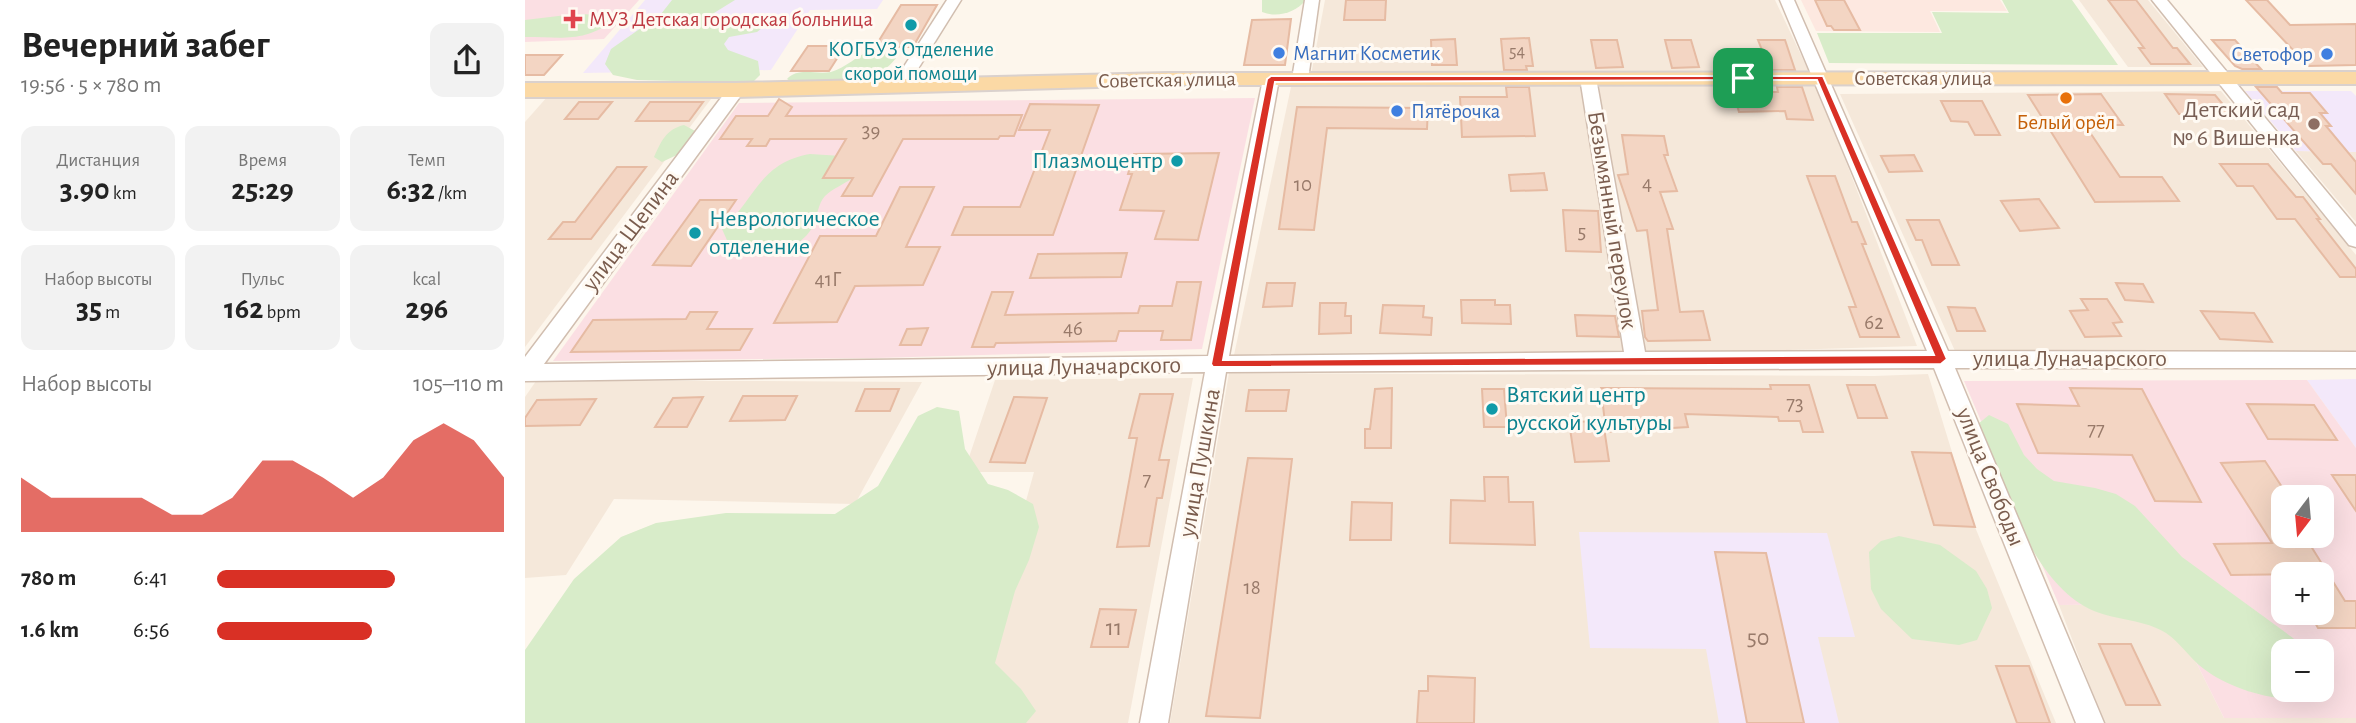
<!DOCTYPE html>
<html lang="ru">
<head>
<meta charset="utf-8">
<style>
	:root { --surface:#fff; --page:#f2f2f2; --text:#222; --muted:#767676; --accent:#d93025 }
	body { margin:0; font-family:"Alegreya Sans",sans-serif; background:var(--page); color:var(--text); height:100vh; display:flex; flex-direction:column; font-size:26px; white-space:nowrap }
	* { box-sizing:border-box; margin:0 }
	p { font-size:23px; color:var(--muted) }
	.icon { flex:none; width:38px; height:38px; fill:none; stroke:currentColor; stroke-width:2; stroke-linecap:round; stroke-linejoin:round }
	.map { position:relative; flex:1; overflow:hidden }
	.sheet { display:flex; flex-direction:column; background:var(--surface); width:525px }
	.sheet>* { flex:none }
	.needle { width:46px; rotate:196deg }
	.buttons { position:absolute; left:1746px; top:485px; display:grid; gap:14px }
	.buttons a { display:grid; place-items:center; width:63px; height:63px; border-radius:14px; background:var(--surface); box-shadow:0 7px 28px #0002; font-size:35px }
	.pin { position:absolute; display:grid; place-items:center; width:60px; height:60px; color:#fff; margin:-30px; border-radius:14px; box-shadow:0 4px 10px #0006 }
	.round { display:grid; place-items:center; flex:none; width:74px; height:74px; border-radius:14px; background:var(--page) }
	.headline { display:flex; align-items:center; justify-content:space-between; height:119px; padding:0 21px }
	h1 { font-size:38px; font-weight:700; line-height:52px }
	.figures { display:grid; grid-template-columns:repeat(3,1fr); gap:10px; height:119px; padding:7px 21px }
	.figures div { display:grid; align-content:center; border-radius:14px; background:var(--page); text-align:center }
	.figures b { font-size:30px; font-weight:700 }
	.figures small { font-size:19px; font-weight:400 }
	.figures p { font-size:19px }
	.chart { height:196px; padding:14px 21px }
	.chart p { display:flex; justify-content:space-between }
	.chart svg { width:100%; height:126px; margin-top:7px; fill:var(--accent); opacity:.7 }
	ul { padding:0 21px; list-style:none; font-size:23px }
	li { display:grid; grid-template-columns:112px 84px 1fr; align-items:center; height:52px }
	li i { height:18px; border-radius:9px; background:var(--accent) }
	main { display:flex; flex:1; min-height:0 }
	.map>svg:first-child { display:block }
	.residential { fill:#f5e8da }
	.commercial { fill:#fde8e0 }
	.education { fill:#f3e8fa }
	.medical { fill:#fbdfe3; fill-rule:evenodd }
	.green { fill:#d8ecc9 }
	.building { fill:#f3d5c3; stroke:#e6bba3; stroke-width:2 }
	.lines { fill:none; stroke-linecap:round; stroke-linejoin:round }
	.minor-casing { stroke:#d1beb0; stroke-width:3 }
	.major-casing { stroke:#dad1cd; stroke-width:4 }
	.minor { fill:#fff; fill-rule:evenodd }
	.major { fill:#fbd9a5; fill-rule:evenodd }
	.route { fill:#d93025; stroke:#fff; stroke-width:2; fill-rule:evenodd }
	.health-dot { fill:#e0444e; stroke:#fffaf3; stroke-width:2.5 }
	.culture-dot { fill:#0f9aa8; stroke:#fffaf3; stroke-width:2.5 }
	.shop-dot { fill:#3f7fe0; stroke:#fffaf3; stroke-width:2.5 }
	.food-dot { fill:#e8710a; stroke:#fffaf3; stroke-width:2.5 }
	.education-dot { fill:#8d6e63; stroke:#fffaf3; stroke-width:2.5 }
	.labels { text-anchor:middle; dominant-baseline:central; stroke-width:6; stroke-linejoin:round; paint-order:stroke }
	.far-number-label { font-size:18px; fill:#987a6a }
	.far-health-label { font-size:21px; fill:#be3a42; stroke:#fffaf3; text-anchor:start }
	.far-culture-label { font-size:21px; fill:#0d838f; stroke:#fffaf3 }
	.far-shop-label { font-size:21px; fill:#366cbe; stroke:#fffaf3; text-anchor:start }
	.far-street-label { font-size:21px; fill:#7a5c4d; stroke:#fffaf3 }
	.far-food-label { font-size:21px; fill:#c56008; stroke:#fffaf3 }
	.number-label { font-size:21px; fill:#987a6a }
	.education-label { font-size:24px; fill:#785e54; stroke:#fffaf3; text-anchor:end }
	.culture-label { font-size:24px; fill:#0d838f; stroke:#fffaf3; text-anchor:start }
	.street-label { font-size:24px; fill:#7a5c4d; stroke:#fffaf3 }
	.near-number-label { font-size:24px; fill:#987a6a }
</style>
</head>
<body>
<main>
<section class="sheet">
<div class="headline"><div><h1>Вечерний забег</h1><p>19:56 · 5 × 780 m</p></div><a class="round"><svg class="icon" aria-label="share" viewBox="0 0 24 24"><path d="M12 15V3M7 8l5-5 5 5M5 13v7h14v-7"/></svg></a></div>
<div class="figures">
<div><p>Дистанция</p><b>3.90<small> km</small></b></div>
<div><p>Время</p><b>25:29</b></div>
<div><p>Темп</p><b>6:32<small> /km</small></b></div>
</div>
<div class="figures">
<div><p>Набор высоты</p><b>35<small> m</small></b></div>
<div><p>Пульс</p><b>162<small> bpm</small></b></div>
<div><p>kcal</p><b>296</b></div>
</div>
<div class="chart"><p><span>Набор высоты</span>105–110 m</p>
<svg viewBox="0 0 160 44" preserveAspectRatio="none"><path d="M0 44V25L10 32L20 32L30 32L40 32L50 38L60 38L70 32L80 19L90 19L100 25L110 32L120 25L130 12L140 6L150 12L160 25V44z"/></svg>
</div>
<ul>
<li><b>780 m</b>6:41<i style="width:62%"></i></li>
<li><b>1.6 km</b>6:56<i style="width:54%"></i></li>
</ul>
</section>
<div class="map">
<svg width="1831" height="723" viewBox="0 0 1831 723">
	<rect width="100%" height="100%" fill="#fdf6ec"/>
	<!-- residential -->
	<g class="residential">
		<polygon points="800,0 1250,0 1285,74 786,75"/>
		<polygon points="1554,0 1623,0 1678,67 1603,67"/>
		<polygon points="1291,84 1392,346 1190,352 709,355 766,87"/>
		<polygon points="1696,91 1831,255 1831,351 1430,351 1315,94"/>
		<polygon points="23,96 186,99 0,347 0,122"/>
		<polygon points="1771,151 1831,152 1831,222"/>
		<polygon points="704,373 1349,376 1403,374 1450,527 1531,723 645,723"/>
		<polygon points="668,378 603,723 227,723 445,703 509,472 439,472 470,380"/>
		<polygon points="11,381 218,381 397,382 330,504 89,499 41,575 0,578 0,397"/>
		<polygon points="1642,604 1699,718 1831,718 1831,723 1579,723 1534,605"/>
	</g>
	<!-- commercial -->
	<polygon class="commercial" points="1276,0 1475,0 1482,11 1405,11 1415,32 1291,31"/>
	<!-- education -->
	<g class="education">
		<polygon points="120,0 358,0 352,9 285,10 246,70 58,73"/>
		<polygon points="1720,91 1826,91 1831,96 1831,152 1771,151"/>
		<polygon points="1831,379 1831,448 1782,380"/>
		<polygon points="1054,532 1302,533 1330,637 1293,637 1314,723 1194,723 1181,649 1065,648"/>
	</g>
	<!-- medical -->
	<g class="medical">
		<polygon points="0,0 114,0 79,39 0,42"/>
		<polygon points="730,98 677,349 351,358 28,361 214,103"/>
		<path d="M1782 380 1831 448V718H1699L1642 604 1534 605 1439 381ZM1759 497H1797V536H1759ZM1759 574H1797V612H1759ZM1759 651H1797V690H1759Z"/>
	</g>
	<!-- green -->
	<g class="green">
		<path d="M147 0H210L189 13 195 24C210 22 227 17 241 25L232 32 204 37 199 44 203 50 233 61 235 75 227 83 112 80 88 75 80 64 86 49 136 14Z"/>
		<path d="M737 0H781C770 13 752 18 737 12Z"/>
		<polygon points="1477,0 1547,0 1593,65 1304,63 1292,33 1417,33 1407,12 1484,13"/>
		<path d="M50 14 88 15 90 20C57 43 39 37 0 37V20Z"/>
		<path d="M347 50 364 53 371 58C348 89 301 81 267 82L262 79C273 67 291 75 306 72 321 68 332 55 347 50Z"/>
		<path d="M159 125 172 132 156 153 137 162 129 157C136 142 141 129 159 125Z"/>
		<path d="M285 154 317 156 328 178C319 184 307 189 300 196 293 203 292 218 288 226 273 255 231 259 205 247L197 229C231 199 234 163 285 154Z"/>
		<polygon points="412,407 434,411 440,449 463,484 483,490 508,504 514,527 504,560 490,591 470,663 496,689 511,711 501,723 0,723 0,650 49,579 96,537 131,523 201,513 310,514 353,486 393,416"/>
		<path d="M1464 415 1483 424 1499 455 1512 469 1529 481 1570 488 1591 494 1610 506 1657 557 1768 638 1780 651H1759V690H1797V678L1799 680 1796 699C1760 704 1709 692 1679 669 1665 659 1656 643 1641 633 1621 620 1591 620 1569 611 1509 585 1482 495 1457 439L1453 424Z"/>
		<polygon points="1374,536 1415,545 1451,571 1462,589 1467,608 1452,640 1434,645 1387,639 1356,609 1346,589 1344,552 1356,541"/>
	</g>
	<!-- building -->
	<g class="building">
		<polygon points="821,0 861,0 860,20 819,20"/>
		<polygon points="1290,0 1319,0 1335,30 1309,30 1306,26 1302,26"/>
		<polygon points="1583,0 1611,0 1648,48 1652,48 1665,64 1626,64 1614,48 1619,48"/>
		<polygon points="1721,0 1742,0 1765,25 1831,24 1831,65 1783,66"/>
		<polygon points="376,5 412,5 388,47 350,47"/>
		<polygon points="766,19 760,65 719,65 727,20"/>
		<polygon points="1004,38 1008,66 1001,66 1002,70 979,70 976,39"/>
		<polygon points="930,39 932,65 907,65 906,40"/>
		<polygon points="1066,40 1092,40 1098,67 1071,68"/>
		<polygon points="1140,40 1166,40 1174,67 1147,68"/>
		<polygon points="1233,40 1260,40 1270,70 1245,70"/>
		<polygon points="1687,40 1710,40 1736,69 1717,69 1710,66"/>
		<polygon points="283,46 320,46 304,71 266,71"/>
		<polygon points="0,55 37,55 19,75 0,75"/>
		<polygon points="981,87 1004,87 1010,136 937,137 935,97 982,97"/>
		<polygon points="1252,87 1277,87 1288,120 1262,119 1260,111 1214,112 1208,92 1253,92"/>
		<polygon points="1731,87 1752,87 1757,93 1785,93 1802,113 1795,113 1806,126 1801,126 1831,162 1831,194 1806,164 1798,164"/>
		<polygon points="1576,94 1598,125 1560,125 1595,177 1637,177 1654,201 1570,202 1503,95"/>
		<polygon points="1640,94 1690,95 1706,114 1654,114"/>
		<polygon points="254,99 267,107 261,116 497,115 489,136 475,136 473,139 378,139 347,196 317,196 328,178 298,178 321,139 245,139 241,146 222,146 227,139 195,139 211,116 243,116"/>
		<polygon points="1416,101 1457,101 1475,135 1450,135 1443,122 1426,121"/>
		<polygon points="54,102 87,102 73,119 40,119"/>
		<polygon points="125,102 178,102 164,121 111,121"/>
		<polygon points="505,104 574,105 528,235 427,235 439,207 495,207 525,130 494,130"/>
		<polygon points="772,107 903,108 902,129 802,128 789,230 754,229"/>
		<polygon points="1097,135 1139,136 1143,155 1139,155 1152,191 1135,192 1148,229 1142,229 1155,312 1178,311 1185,340 1123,341 1120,337 1117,311 1133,310 1122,230 1112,231 1093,175 1103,174"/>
		<polygon points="694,153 673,240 630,239 639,211 595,210 607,174 603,174 609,154"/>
		<polygon points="1389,155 1397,171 1364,172 1356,156"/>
		<polygon points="1695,164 1743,164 1771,197 1778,197 1795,219 1792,219 1831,269 1831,277 1815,277 1770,219 1752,219 1728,186 1712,186"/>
		<polygon points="92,167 121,167 66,239 24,239 38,222 50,222"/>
		<polygon points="1019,173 1022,190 986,191 984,175"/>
		<polygon points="1282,176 1310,176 1327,222 1332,222 1341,244 1337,244 1374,337 1335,337 1324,307 1331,307"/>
		<polygon points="375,187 409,187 381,247 415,247 398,285 330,286 312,322 249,323 295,236 351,236"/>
		<polygon points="1514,199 1534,228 1495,231 1476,201"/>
		<polygon points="175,200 211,200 166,266 128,265"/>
		<polygon points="1038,210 1073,211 1076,252 1041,251"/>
		<polygon points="1382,220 1414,220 1434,265 1407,265 1397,240 1391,240"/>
		<polygon points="602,253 596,277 505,278 513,254"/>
		<polygon points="652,282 676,282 666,340 636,340 638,331 594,331 591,341 471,343 469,347 447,347 467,292 488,292 480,315 613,313 615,306 647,306"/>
		<polygon points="742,283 770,283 767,306 738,307"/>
		<polygon points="1591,283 1618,284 1628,302 1600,300"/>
		<polygon points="1556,299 1582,299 1597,322 1588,323 1596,336 1560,337 1545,311 1563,310"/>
		<polygon points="936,300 970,300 970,305 985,305 986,324 937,323"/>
		<polygon points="795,303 821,303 820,316 826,316 826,333 794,334"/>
		<polygon points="858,305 899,306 898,317 907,318 906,335 855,333"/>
		<polygon points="1423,307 1450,308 1460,331 1432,331"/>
		<polygon points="1676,311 1729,313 1747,342 1695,339"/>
		<polygon points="165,312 192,312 182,329 227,329 215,350 46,352 68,320 161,319"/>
		<polygon points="1050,315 1090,316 1094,337 1052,336"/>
		<polygon points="403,328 396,345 375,345 382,329"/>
		<polygon points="1245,385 1284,385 1298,432 1278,432 1275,421 1254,421 1253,417 1160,414 1163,427 1081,432 1076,388 1246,389"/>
		<polygon points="1322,385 1350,385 1362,418 1333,418"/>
		<polygon points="867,388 866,448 840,448 840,429 845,429 850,389"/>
		<polygon points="1545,388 1617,389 1676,502 1630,501 1607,455 1513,453 1492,404 1554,406"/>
		<polygon points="340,389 374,389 365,411 331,411"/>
		<polygon points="957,389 979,389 982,427 959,427"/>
		<polygon points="724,390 764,390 761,411 721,411"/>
		<polygon points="615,394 648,394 634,460 644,460 637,498 632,498 624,546 592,547 612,438 604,438"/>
		<polygon points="218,396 272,396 260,420 205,421"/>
		<polygon points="178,397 162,427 130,427 148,398"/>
		<polygon points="489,397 522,398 500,463 465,462"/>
		<polygon points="71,399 55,425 0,426 0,418 12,400"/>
		<polygon points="1722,404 1789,405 1812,440 1743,439"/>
		<polygon points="1078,421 1084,461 1050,462 1044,422"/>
		<polygon points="1387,452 1426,453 1450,527 1409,525"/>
		<polygon points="723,458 767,459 735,718 681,716"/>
		<polygon points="1740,461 1759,490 1759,543 1784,543 1820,601 1831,601 1831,628 1793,628 1784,612 1797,612 1797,574 1706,575 1689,544 1747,543 1696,463"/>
		<polygon points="1807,475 1831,475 1831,511"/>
		<polygon points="959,477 983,477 984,502 1008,502 1010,545 925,543 926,500 960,501"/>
		<polygon points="827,502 867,503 866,540 825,540"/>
		<polygon points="1190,552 1241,553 1279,723 1222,723"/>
		<polygon points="575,609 611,610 603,647 566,647"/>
		<polygon points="1574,644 1606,644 1635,705 1601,705"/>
		<polygon points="1471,666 1504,666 1525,723 1492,723"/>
		<polygon points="903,676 950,678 949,723 892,723 894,691 903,691"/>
	</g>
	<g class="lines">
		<!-- minor casing -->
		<g class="minor-casing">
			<g id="minor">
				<polygon points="422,0 436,0 381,88 369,88 367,85"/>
				<polygon points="780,0 794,0 783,79 775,84 767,79"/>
				<polygon points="1255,0 1269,0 1423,351 1831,352 1831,368 1430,368 1579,723 1551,723 1409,368 701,372 643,723 615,723 680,372 0,381 0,357 205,86 211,85 219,90 217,94 19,364 683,356 738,79 746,74 754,79 704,356 1099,352 1055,78 1063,73 1071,78 1120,352 1402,351"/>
				<polygon points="1627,0 1642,0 1831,227 1831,247 1824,245"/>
			</g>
		</g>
		<!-- major casing -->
		<g class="major-casing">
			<polygon id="major" points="1831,72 1831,84 643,85 211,97 0,97 0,83 211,83 643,73"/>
		</g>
		<!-- minor -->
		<use href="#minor" class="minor"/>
		<!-- major -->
		<use href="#major" class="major"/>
	</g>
	<!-- route -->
	<path class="route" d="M746 76H1298L1422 359 1416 364 688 367 686 364 742 79ZM1218 80H1292L1409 355 698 360 750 82Z"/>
	<!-- markers -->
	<path class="health-dot" d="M44.5 8.5h7v7h7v7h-7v7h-7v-7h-7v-7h7z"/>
	<g class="culture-dot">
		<circle cx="386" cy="25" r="7"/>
		<circle cx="652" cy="161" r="7"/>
		<circle cx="170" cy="233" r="7"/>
		<circle cx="967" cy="409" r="7"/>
	</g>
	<g class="shop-dot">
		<circle cx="754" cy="53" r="7"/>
		<circle cx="1802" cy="54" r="7"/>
		<circle cx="872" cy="111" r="7"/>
	</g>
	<circle class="food-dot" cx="1541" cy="98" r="7"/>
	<circle class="education-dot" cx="1789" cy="124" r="7"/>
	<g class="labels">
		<!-- far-number labels -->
		<g class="far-number-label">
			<text x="992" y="52">54</text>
		</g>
		<!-- far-health labels -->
		<g class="far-health-label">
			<text x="64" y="19">МУЗ Детская городская больница</text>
		</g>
		<!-- far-culture labels -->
		<g class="far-culture-label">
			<text x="386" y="49">КОГБУЗ Отделение<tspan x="386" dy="24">скорой помощи</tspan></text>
		</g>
		<!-- far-shop labels -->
		<g class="far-shop-label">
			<text x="768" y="53">Магнит Косметик</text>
			<text x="1788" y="54" text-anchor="end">Светофор</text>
			<text x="886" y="111">Пятёрочка</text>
		</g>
		<!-- far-street labels -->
		<g class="far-street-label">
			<text x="1398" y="78">Советская улица</text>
			<text transform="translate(642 80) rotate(-1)">Советская улица</text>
		</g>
		<!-- far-food labels -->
		<g class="far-food-label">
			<text x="1541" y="122">Белый орёл</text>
		</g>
		<!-- number labels -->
		<g class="number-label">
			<text x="346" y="130">39</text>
			<text x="1122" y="183">4</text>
			<text x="778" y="184">10</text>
			<text x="1057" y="231">5</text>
			<text x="303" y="279">41Г</text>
			<text x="1349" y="322">62</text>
			<text x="548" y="328">46</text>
			<text x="1270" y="403">73</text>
			<text x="1571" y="429">77</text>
			<text x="622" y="479">7</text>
			<text x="727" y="587">18</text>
		</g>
		<!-- education labels -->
		<g class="education-label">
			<text x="1775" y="110">Детский сад<tspan x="1775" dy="28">№ 6 Вишенка</tspan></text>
		</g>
		<!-- culture labels -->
		<g class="culture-label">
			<text x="638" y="161" text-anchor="end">Плазмоцентр</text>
			<text x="184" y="219">Неврологическое<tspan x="184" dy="28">отделение</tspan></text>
			<text x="981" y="395">Вятский центр<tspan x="981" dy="28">русской культуры</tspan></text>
		</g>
		<!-- street labels -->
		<g class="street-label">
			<text transform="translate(1087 220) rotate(81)">Безымянный переулок</text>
			<text transform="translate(106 231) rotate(-53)">улица Щепина</text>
			<text x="1545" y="359">улица Луначарского</text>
			<text transform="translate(559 367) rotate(-1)">улица Луначарского</text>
			<text transform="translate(675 463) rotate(-80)">улица Пушкина</text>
			<text transform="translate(1465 477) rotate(68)">улица Свободы</text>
		</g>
		<!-- near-number labels -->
		<g class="near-number-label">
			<text x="589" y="628">11</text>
			<text x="1233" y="638">50</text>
		</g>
	</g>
</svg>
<div class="buttons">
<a><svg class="needle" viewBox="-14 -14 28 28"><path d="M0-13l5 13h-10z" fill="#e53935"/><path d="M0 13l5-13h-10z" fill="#767676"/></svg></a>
<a>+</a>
<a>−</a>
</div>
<div class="pin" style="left:1218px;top:78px;background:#1e9e55"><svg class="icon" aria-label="arrive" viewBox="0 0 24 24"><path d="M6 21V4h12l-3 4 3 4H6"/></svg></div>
</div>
</main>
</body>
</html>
